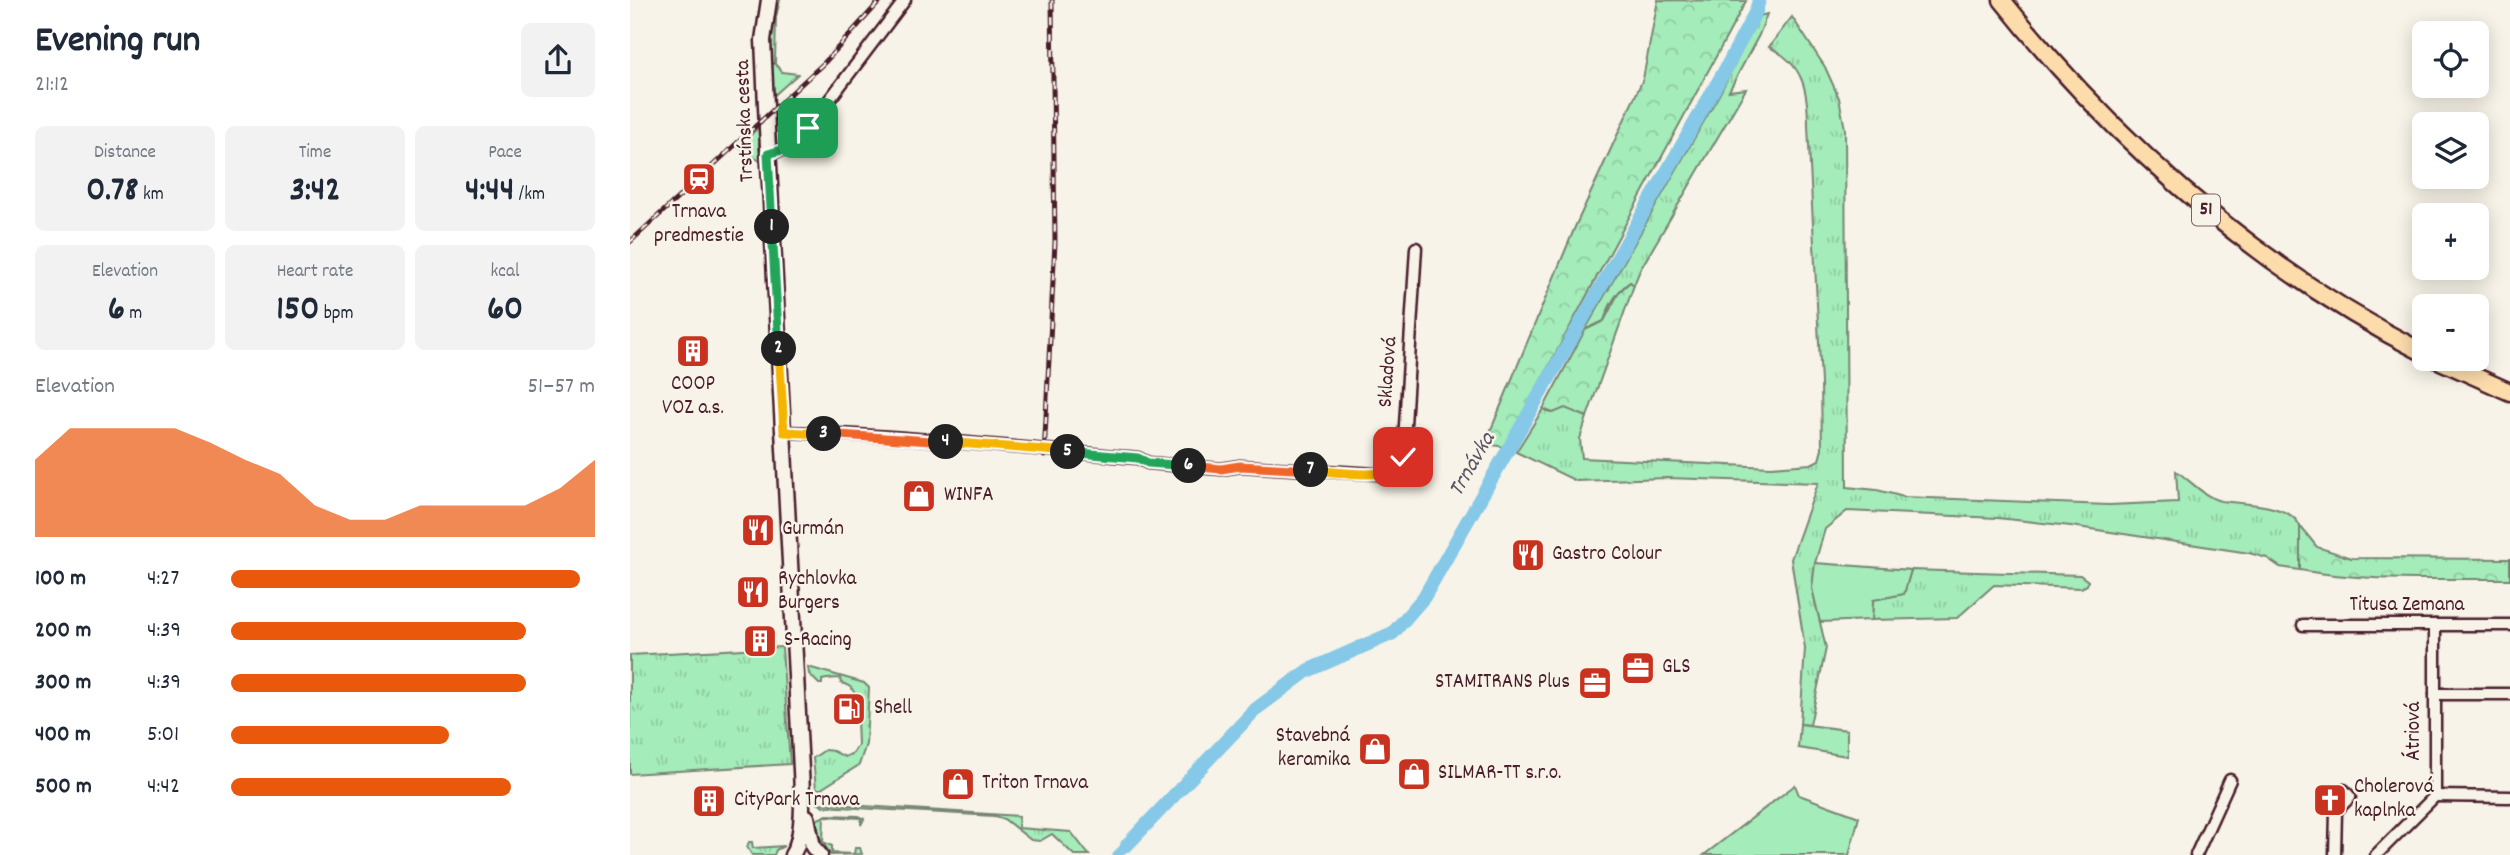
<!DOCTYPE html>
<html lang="en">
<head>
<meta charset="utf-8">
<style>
	:root { --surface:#fff; --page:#f2f2f3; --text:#1f2937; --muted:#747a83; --accent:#ea580c }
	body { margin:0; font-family:Dekko,sans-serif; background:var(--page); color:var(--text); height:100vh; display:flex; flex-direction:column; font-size:26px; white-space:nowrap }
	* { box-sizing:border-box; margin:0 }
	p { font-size:23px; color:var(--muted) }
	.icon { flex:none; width:38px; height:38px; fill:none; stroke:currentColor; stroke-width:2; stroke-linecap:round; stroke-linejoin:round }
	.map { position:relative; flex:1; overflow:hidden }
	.details { display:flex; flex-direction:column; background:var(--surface); width:630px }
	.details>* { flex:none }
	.controls { position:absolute; left:1782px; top:21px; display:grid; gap:14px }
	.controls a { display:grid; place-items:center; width:77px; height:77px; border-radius:10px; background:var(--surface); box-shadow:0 4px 18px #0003; font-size:35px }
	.pin { position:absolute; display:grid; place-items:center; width:60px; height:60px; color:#fff; margin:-30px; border-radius:14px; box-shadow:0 4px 10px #0006 }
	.km { position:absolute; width:35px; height:35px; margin:-18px; border-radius:50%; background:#222; color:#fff; font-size:19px; line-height:35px; text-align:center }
	.round { display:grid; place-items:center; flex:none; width:74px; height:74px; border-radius:10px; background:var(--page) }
	.overview { display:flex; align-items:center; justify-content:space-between; height:119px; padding:0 35px }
	h1 { font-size:38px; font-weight:800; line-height:52px }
	.metrics { display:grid; grid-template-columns:repeat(3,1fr); gap:10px; height:119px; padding:7px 35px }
	.metrics div { display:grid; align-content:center; border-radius:10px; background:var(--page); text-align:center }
	.metrics b { font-size:35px; font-weight:800 }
	.metrics small { font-size:19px; font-weight:400 }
	.metrics p { font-size:19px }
	.chart { height:196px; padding:14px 35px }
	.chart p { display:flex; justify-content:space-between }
	.chart svg { width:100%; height:126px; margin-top:7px; fill:var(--accent); opacity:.7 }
	ul { padding:0 35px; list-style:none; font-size:23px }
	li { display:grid; grid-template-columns:112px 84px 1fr; align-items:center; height:52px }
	li i { height:18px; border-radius:9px; background:var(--accent) }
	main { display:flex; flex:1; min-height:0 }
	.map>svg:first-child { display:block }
	.grass { fill:url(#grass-tufts); stroke:#778672; stroke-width:2 }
	.forest { fill:url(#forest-crowns); stroke:#778672; stroke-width:2 }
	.green { fill:#a4ecba; stroke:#778672; stroke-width:2 }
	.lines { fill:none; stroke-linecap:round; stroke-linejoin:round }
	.canal { stroke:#86c8e7; stroke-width:9 }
	.river { stroke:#86c8e7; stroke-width:14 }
	.minor-casing { stroke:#4a1f2b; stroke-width:15 }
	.secondary-casing { stroke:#4a1f2b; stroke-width:19 }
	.primary-casing { stroke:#4a1f2b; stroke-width:21 }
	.minor { stroke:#f7f3e8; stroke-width:10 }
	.secondary { stroke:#f7f3e8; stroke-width:14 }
	.primary { stroke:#fddcac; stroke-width:16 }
	.rail-casing { stroke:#4a1f2b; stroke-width:5 }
	.rail { stroke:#f7f3e8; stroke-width:2.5; stroke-dasharray:8; stroke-linecap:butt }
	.split-1-casing { stroke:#fff; stroke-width:14 }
	.split-2-casing { stroke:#fff; stroke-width:14 }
	.split-3-casing { stroke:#fff; stroke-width:14 }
	.split-4-casing { stroke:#fff; stroke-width:14 }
	.split-5-casing { stroke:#fff; stroke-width:14 }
	.split-6-casing { stroke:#fff; stroke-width:14 }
	.split-7-casing { stroke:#fff; stroke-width:14 }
	.split-8-casing { stroke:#fff; stroke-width:14 }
	.split-1 { stroke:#22a559; stroke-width:9 }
	.split-2 { stroke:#22a559; stroke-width:9 }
	.split-3 { stroke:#f5b400; stroke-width:9 }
	.split-4 { stroke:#f0652b; stroke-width:9 }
	.split-5 { stroke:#f5b400; stroke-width:9 }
	.split-6 { stroke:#22a559; stroke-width:9 }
	.split-7 { stroke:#f0652b; stroke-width:9 }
	.split-8 { stroke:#f5b400; stroke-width:9 }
	.labels { text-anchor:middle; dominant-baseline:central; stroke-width:5; stroke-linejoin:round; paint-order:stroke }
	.shield { fill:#f7f3e8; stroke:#7e5f64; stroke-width:2 }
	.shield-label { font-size:19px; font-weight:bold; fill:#4a1f2b }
	.street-label { font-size:21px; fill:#4a1f2b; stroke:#f7f3e8 }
	.poi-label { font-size:21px; fill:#4a1f2b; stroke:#f7f3e8; text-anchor:start }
	.water-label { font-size:23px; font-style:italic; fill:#5c5263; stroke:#f7f3e8 }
</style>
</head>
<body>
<main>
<section class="details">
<div class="overview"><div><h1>Evening run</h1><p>21:12</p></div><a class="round"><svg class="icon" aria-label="share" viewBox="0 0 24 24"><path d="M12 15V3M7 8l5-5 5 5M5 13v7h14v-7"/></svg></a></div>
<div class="metrics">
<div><p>Distance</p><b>0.78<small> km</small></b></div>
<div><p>Time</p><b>3:42</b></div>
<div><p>Pace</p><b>4:44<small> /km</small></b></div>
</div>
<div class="metrics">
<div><p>Elevation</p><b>6<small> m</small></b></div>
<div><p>Heart rate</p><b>150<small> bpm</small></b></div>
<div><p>kcal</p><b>60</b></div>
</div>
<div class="chart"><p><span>Elevation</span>51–57 m</p>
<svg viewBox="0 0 160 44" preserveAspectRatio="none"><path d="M0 44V17L10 6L20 6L30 6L40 6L50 11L60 17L70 22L80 33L90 38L100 38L110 33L120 33L130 33L140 33L150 27L160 17V44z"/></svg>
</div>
<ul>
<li><b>100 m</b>4:27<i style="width:96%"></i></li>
<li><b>200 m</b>4:39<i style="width:81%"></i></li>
<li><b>300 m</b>4:39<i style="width:81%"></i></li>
<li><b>400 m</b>5:01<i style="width:60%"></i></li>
<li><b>500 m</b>4:42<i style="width:77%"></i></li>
</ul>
</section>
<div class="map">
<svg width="1880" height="855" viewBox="0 0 1880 855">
	<defs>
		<pattern id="grass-tufts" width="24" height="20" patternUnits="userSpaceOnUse" patternTransform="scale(1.75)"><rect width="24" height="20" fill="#a4ecba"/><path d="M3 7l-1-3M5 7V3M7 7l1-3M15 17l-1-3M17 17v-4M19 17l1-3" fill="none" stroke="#8fcaa0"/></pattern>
		<pattern id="forest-crowns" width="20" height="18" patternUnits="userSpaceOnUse" patternTransform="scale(1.75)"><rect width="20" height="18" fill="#a4ecba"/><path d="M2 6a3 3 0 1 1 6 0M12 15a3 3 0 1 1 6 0" fill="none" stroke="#8fcaa0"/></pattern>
	</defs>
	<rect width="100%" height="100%" fill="#f7f3e8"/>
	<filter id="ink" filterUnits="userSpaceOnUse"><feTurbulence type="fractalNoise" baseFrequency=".0143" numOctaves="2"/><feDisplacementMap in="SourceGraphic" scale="14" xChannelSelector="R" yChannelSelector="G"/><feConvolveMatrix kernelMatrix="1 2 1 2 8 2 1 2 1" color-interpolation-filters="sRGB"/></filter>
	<g filter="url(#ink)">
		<!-- grass -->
		<g class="grass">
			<path d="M147 0H150L146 17 145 64 152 72 168 74 140 99C139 67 135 30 147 0Z"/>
			<path d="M1137 14 1129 35 1099 91 1116 89 1010 270 1004 285 1000 282C987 290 978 307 974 321L955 330 1090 93 1129 16Z"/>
			<path d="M1162 17 1195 67 1209 98 1215 129 1217 487 1247 490 1274 497 1479 505 1548 502 1546 471C1560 480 1574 497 1591 501 1611 504 1662 503 1670 527 1673 539 1670 557 1670 570L1650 567 1637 558 1619 553 1441 526 1367 518 1217 511 1195 529 1185 563 1182 588 1196 648 1180 725 1170 724 1175 648 1161 559 1188 483 1037 478 946 481 886 452 913 409 923 413 935 407 957 417 950 439 952 458 1141 467 1181 464 1189 460 1192 449 1191 383 1178 126C1178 91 1174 64 1139 47Z"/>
			<polygon points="131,125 132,143 129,143 130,161 108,147"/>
			<polygon points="1281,570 1450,575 1458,581 1457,585 1451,588 1364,585 1327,618 1242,620 1243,600 1274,594"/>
			<polygon points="152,647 160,764 0,774 0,655"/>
			<path d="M178 667 234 683 239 688 236 744 229 765 191 789H186L183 758 195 750 203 751 215 757 223 753 228 745 227 719H230L229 707H227C225 694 225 686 211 683L210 678C202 679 199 678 192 680V684H189L179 674Z"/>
			<polygon points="187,803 389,816 388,828 441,832 459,855 444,855 422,834 410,841 401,840 374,819 364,816 193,806"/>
			<path d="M197 815 229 816 234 819 231 825V818L194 816 193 842 202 846V853L224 854 225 848H230L232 854 201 855C193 842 186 835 186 820Z"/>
			<polygon points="119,842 122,842 123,848 154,846 146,850 144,855 122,855 117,847"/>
		</g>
		<!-- forest -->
		<g class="forest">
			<polygon points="1028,0 1116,1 875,447 855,444 945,227 1013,79"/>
			<polygon points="1000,282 1004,285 957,417 935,408 923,413 913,409 955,330 974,321 989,292"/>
			<path d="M1670 526 1687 547 1721 558 1880 559V579C1810 578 1739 583 1670 570Z"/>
		</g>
		<!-- green -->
		<g class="green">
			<polygon points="1185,563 1281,570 1274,594 1243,600 1242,620 1190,622 1182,588"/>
			<polygon points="1170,724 1217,730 1217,756 1168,748"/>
			<polygon points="1165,785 1169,795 1229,817 1219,855 1074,855"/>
		</g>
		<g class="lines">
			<!-- canal -->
			<polyline class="canal" points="487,855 497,845"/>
			<!-- river -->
			<polyline class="river" points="497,845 626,709 677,671 763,633 794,597 1095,70 1126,11 1129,0"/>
			<!-- minor casing -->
			<g class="minor-casing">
				<g id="minor">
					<polyline points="138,154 155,149 178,128 275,0"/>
					<path d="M154 432C272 435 390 448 508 458L518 463 591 469 610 466 747 474C761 472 766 468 773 457L786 248"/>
					<polyline points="1673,625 1880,625"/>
					<polyline points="1805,694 1880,694"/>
					<polyline points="1805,796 1880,797"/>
					<polyline points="1566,855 1600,780"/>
					<polyline points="1705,855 1706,811 1720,797 1714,790"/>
					<polyline points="1746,855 1805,796 1805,625"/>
				</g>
			</g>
			<!-- secondary casing -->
			<g class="secondary-casing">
				<g id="secondary">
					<path d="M139 0 133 40 137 128 171 770C172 793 175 836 162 855"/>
					<polyline points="177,817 183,847 190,855"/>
				</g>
			</g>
			<!-- primary casing -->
			<g class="primary-casing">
				<g id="primary">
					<path d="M1372 0C1487 144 1628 268 1794 353"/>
					<polyline points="1806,359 1880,392"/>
				</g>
			</g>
			<!-- minor -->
			<use href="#minor" class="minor"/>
			<!-- secondary -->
			<use href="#secondary" class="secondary"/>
			<!-- primary -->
			<use href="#primary" class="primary"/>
			<!-- rail casing -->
			<g class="rail-casing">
				<g id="rail">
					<polyline points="0,242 195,62 251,0"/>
					<polyline points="414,456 425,242 422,0"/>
				</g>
			</g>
			<!-- rail -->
			<use href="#rail" class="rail"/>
		</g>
	</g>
	<g class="lines" filter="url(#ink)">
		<!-- split-1 casing -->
		<g class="split-1-casing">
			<polyline id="split-1" points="142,227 138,154 155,149 178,128"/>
		</g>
		<!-- split-2 casing -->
		<g class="split-2-casing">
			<polyline id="split-2" points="142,227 149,349"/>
		</g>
		<!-- split-3 casing -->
		<g class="split-3-casing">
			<polyline id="split-3" points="149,349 154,432 194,434"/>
		</g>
		<!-- split-4 casing -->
		<g class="split-4-casing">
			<polyline id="split-4" points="194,434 316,442"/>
		</g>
		<!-- split-5 casing -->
		<g class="split-5-casing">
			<polyline id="split-5" points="316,442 438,452"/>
		</g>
		<!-- split-6 casing -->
		<g class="split-6-casing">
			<polyline id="split-6" points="438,452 508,458 518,463 559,466"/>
		</g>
		<!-- split-7 casing -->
		<g class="split-7-casing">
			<polyline id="split-7" points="559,466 591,469 610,466 681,470"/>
		</g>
		<!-- split-8 casing -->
		<g class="split-8-casing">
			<path id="split-8" d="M681 470C700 471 754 480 767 467 770 464 771 460 773 457"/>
		</g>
		<!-- split-1 -->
		<use href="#split-1" class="split-1"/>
		<!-- split-2 -->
		<use href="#split-2" class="split-2"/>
		<!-- split-3 -->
		<use href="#split-3" class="split-3"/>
		<!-- split-4 -->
		<use href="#split-4" class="split-4"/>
		<!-- split-5 -->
		<use href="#split-5" class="split-5"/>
		<!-- split-6 -->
		<use href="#split-6" class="split-6"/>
		<!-- split-7 -->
		<use href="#split-7" class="split-7"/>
		<!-- split-8 -->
		<use href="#split-8" class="split-8"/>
	</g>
	<!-- icons -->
	<defs>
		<g id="station-square" transform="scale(1.75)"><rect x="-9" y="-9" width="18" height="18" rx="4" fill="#c8321e" stroke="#f7f3e8"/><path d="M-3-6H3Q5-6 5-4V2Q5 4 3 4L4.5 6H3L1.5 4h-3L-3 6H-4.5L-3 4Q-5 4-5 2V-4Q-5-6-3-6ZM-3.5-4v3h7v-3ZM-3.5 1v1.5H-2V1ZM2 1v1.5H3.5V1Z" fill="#fff"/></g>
		<g id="building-square" transform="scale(1.75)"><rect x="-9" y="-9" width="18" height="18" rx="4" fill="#c8321e" stroke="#f7f3e8"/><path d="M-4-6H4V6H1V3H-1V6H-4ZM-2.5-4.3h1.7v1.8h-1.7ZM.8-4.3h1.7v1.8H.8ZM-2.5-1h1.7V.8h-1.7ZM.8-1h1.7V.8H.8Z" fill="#fff"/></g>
		<g id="shop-square" transform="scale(1.75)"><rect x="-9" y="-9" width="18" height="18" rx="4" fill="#c8321e" stroke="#f7f3e8"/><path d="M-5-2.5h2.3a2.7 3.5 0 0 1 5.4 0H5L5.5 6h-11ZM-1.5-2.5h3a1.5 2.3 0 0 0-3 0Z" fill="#fff"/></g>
		<g id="restaurant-square" transform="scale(1.75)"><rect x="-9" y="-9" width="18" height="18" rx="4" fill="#c8321e" stroke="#f7f3e8"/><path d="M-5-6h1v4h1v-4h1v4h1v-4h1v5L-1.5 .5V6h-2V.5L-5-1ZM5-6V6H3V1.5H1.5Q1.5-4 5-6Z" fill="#fff"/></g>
		<g id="office-square" transform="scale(1.75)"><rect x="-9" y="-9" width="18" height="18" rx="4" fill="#c8321e" stroke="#f7f3e8"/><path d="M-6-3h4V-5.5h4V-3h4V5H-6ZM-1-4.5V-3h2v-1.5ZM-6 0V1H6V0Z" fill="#fff"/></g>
		<g id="fuel-square" transform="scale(1.75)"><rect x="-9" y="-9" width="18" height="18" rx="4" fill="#c8321e" stroke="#f7f3e8"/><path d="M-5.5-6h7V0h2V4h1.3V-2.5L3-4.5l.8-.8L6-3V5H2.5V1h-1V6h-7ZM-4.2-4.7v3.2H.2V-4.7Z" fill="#fff"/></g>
		<g id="church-square" transform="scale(1.75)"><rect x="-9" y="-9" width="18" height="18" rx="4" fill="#c8321e" stroke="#f7f3e8"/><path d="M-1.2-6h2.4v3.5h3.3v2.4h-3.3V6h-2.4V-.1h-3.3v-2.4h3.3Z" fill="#fff"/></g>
	</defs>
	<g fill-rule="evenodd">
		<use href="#station-square" x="69" y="179"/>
		<use href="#building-square" x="63" y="351"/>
		<use href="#shop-square" x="289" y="496"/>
		<use href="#restaurant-square" x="128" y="530"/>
		<use href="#restaurant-square" x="898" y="555"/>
		<use href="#restaurant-square" x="123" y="592"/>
		<use href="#building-square" x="130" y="641"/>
		<use href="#office-square" x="1008" y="668"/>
		<use href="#office-square" x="965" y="683"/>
		<use href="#fuel-square" x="219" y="709"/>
		<use href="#shop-square" x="745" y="749"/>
		<use href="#shop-square" x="784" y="774"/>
		<use href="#shop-square" x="328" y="784"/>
		<use href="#church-square" x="1700" y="800"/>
		<use href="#building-square" x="79" y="801"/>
	</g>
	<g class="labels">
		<!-- shield labels -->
		<rect class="shield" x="1562" y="194.5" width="28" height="31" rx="5"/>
		<g class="shield-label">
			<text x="1576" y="210">51</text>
		</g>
		<!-- street labels -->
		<g class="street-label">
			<text transform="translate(116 121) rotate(-92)">Trstínska cesta</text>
			<text transform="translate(759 372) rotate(-86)">Skladová</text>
			<text x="1777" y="606">Titusa Zemana</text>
			<text transform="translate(1785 731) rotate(-90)">Átriová</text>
		</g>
		<!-- poi labels -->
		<g class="poi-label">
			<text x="69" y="213" text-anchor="middle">Trnava<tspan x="69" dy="24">predmestie</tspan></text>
			<text x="63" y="385" text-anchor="middle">COOP<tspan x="63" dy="24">VOZ a.s.</tspan></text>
			<text x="314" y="496">WINFA</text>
			<text x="152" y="530">Gurmán</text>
			<text x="922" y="555">Gastro Colour</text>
			<text x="148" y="580">Rychlovka<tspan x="148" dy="24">Burgers</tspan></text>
			<text x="154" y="641">S-Racing</text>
			<text x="1032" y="668">GLS</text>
			<text x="940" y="683" text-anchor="end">STAMITRANS Plus</text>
			<text x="244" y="709">Shell</text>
			<text x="720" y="737" text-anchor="end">Stavebná<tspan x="720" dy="24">keramika</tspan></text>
			<text x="808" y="774">SILMAR-TT s.r.o.</text>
			<text x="352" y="784">Triton Trnava</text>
			<text x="1724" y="788">Cholerová<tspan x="1724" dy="24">kaplnka</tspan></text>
			<text x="104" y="801">CityPark Trnava</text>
		</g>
		<!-- water labels -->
		<g class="water-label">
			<text transform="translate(843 465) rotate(-60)">Trnávka</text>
		</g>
	</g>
</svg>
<div class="controls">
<a><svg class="icon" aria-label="locate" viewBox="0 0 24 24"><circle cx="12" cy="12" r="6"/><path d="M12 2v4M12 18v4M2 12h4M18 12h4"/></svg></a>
<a><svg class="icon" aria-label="layers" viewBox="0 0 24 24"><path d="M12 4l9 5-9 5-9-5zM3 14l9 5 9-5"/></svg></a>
<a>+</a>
<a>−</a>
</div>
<div class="pin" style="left:178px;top:128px;background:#1e9e55"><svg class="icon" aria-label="arrive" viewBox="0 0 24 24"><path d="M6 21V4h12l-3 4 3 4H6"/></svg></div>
<div class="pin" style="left:773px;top:457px;background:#d93025"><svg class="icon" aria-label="check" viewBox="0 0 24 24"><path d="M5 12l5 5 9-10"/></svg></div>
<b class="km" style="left:142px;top:227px">1</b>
<b class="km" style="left:149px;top:349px">2</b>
<b class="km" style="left:194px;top:434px">3</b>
<b class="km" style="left:316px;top:442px">4</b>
<b class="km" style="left:438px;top:452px">5</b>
<b class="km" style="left:559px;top:466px">6</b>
<b class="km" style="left:681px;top:470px">7</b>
</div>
</main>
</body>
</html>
